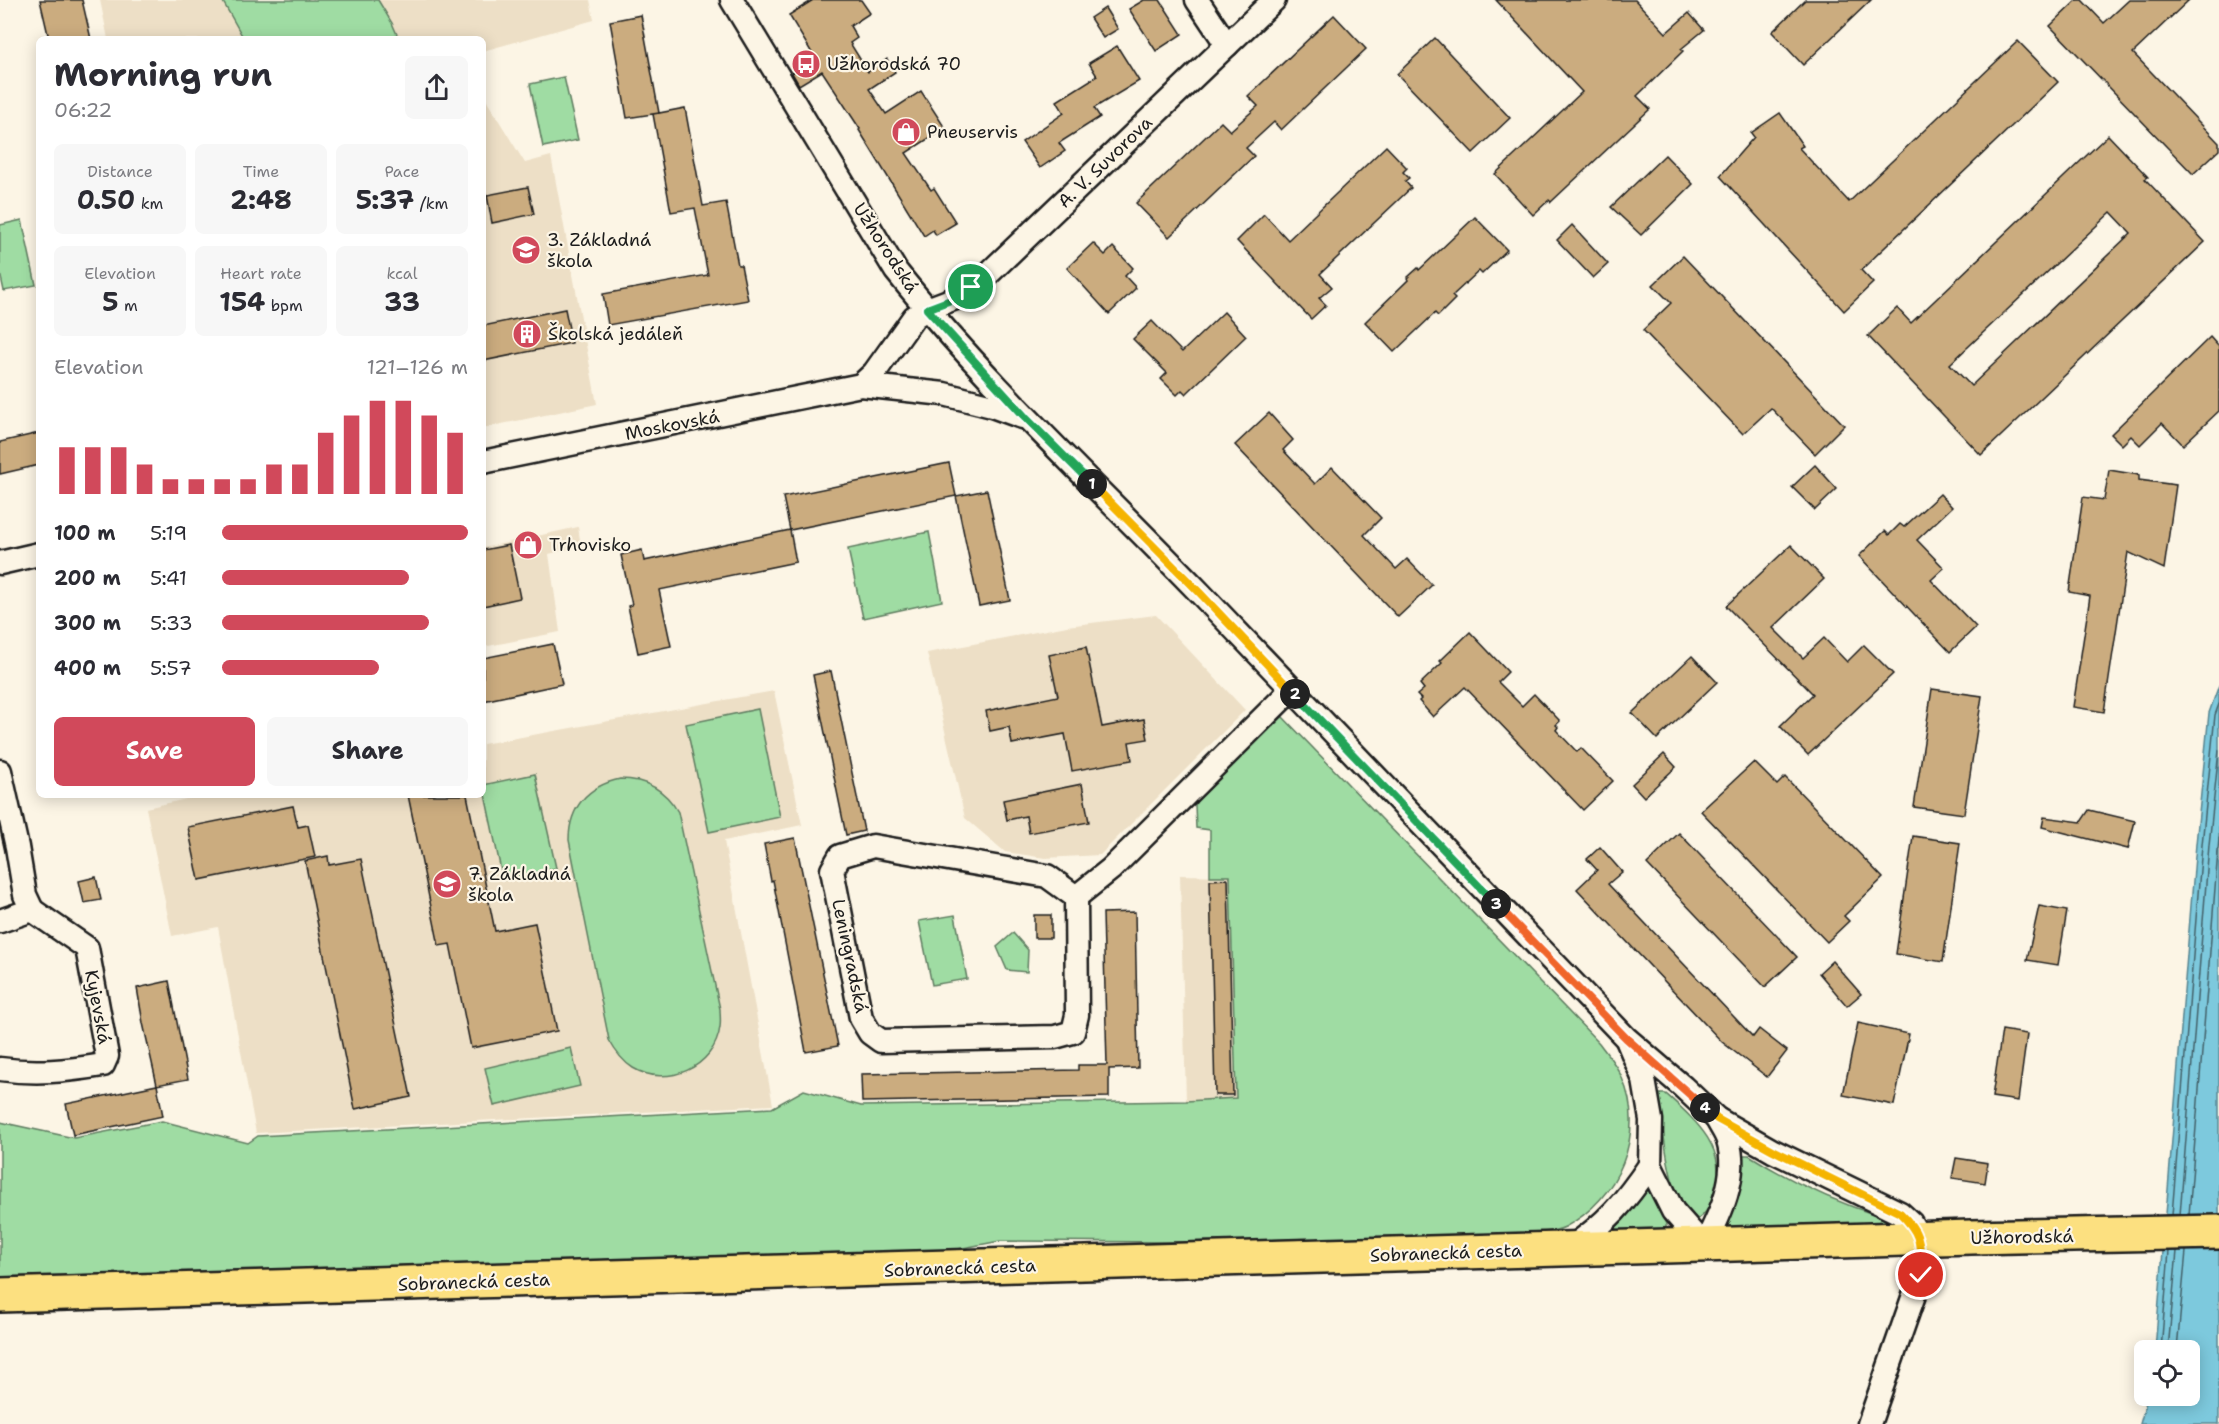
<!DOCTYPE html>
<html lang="en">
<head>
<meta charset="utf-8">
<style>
	:root { --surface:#fff; --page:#f7f7f7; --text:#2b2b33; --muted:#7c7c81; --accent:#d1495b }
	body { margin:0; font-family:"Shantell Sans",sans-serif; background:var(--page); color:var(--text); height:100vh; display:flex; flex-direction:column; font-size:22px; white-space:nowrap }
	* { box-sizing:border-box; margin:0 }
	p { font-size:20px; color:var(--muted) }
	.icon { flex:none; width:33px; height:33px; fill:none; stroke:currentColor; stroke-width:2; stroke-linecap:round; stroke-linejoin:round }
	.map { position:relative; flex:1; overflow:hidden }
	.details { position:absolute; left:36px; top:36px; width:450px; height:762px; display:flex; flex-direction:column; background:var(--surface); border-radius:9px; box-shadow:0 3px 15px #0003 }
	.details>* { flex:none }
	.tools { position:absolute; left:2134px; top:1340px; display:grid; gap:12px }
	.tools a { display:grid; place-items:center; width:66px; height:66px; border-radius:9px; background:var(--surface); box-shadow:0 3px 15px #0003; font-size:30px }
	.pin { position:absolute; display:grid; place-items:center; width:51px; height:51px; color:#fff; margin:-26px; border:3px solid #fff; border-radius:50%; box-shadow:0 2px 6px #0007 }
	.km { position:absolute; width:30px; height:30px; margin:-15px; border-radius:50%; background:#222; color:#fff; font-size:16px; line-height:30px; text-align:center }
	.round { display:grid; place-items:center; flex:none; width:63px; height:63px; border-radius:9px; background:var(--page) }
	.headline { display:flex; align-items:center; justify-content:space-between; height:102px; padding:0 18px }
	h1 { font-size:33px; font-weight:700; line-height:45px }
	.figures { display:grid; grid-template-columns:repeat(3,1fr); gap:9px; height:102px; padding:6px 18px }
	.figures div { display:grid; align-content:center; border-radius:9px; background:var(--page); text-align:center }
	.figures b { font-size:26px; font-weight:700 }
	.figures small { font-size:16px; font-weight:400 }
	.figures p { font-size:16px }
	.chart { height:168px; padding:12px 18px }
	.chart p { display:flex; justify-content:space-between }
	.chart svg { width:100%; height:108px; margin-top:6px; stroke:var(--accent); stroke-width:6 }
	.action { display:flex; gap:12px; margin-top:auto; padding:12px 18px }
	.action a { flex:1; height:69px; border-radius:9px; background:var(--accent); color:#fff; font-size:24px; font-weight:700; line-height:69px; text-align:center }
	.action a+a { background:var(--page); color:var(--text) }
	ul { padding:0 18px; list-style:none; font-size:20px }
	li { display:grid; grid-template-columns:96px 72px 1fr; align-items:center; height:45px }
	li i { height:15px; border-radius:8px; background:var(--accent) }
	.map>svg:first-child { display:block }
	.built { fill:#eddfc6 }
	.green { fill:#9fdca3; stroke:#5e7c60; stroke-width:1.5 }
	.water { fill:#7dc9dd; stroke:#568490; stroke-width:1.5 }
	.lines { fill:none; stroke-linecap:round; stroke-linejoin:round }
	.shore { stroke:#436169; stroke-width:1.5 }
	.building { fill:#cbac7f; stroke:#1c1c1c; stroke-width:1.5; fill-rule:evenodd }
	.minor-casing { stroke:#1c1c1c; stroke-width:27 }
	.primary-casing { stroke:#1c1c1c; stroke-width:38 }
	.minor { stroke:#fcf5e5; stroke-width:22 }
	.primary { stroke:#fce080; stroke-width:33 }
	.split-1-casing { stroke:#fff; stroke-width:12 }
	.split-2-casing { stroke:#fff; stroke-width:12 }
	.split-3-casing { stroke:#fff; stroke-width:12 }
	.split-4-casing { stroke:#fff; stroke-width:12 }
	.split-5-casing { stroke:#fff; stroke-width:12 }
	.split-1 { stroke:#22a559; stroke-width:8 }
	.split-2 { stroke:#f5b400; stroke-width:8 }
	.split-3 { stroke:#22a559; stroke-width:8 }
	.split-4 { stroke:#f0652b; stroke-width:8 }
	.split-5 { stroke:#f5b400; stroke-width:8 }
	.labels { text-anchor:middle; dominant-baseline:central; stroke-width:4.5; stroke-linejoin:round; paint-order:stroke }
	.poi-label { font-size:18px; fill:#1c1c1c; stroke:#fcf5e5; text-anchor:start }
	.street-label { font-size:18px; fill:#1c1c1c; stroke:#fcf5e5 }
</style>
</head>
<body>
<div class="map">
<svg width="2219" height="1424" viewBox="0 0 2219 1424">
	<rect width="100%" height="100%" fill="#fcf5e5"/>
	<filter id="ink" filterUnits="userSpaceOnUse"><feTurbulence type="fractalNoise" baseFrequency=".0167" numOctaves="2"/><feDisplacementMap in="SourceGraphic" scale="12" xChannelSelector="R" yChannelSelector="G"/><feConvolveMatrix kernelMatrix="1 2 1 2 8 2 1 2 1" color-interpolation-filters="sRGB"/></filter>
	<g filter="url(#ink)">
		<!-- built -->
		<g class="built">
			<polygon points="100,0 590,0 594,20 483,51 483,39 108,39"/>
			<polygon points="483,95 525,163 551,156 597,404 483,428"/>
			<polygon points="578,527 581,546 549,554 560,632 483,647 483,548"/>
			<polygon points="1156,615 1245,710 1100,855 1045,858 1005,852 965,818 927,653 1067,626"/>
			<polygon points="774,691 802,825 724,841 773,1105 256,1133 218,927 172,936 146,808 204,795 483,795 483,744"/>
			<polygon points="1180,875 1230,876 1236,1098 1186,1101"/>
		</g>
		<!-- green -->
		<g class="green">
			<polygon points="222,0 378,0 392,23 399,39 244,39"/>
			<polygon points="564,77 578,140 543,147 530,84"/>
			<polygon points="22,220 36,285 4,291 0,273 0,225"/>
			<polygon points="929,532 942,601 863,618 848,549"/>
			<polygon points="758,709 780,817 709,832 686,724"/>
			<path d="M1281 715 1599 1043C1607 1054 1617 1065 1622 1078 1647 1134 1618 1199 1565 1227 1554 1233 1536 1232 1524 1234L1176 1242 1000 1241 947 1251 0 1277V1122L74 1138 162 1121 248 1143 258 1136 772 1108 804 1090 861 1106 1186 1101 1236 1098 1230 876H1210V830L1196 828 1195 805 1200 794Z"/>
			<polygon points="535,774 556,868 503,880 483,785"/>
			<path d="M620 779C646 779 665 789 678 812L720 1009C720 1015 721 1021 720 1027 715 1068 666 1088 633 1068 622 1061 615 1051 609 1040L569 840C569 807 588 786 620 779Z"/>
			<polygon points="955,915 967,979 932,985 919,921"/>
			<polygon points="1013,933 1028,950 1027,972 1007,970 997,947"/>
			<polygon points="571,1048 580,1086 494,1106 485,1068"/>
			<path d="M1660 1094H1666C1696 1121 1727 1147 1716 1191 1713 1202 1706 1214 1696 1221 1668 1205 1664 1131 1659 1100Z"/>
			<path d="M1743 1155H1749C1791 1182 1837 1203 1885 1218L1888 1222 1884 1226 1726 1228 1739 1195Z"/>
			<polygon points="1647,1188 1666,1224 1666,1231 1611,1232 1612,1227"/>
		</g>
		<!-- water -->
		<polygon class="water" points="2219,685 2219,1424 2140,1424 2148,1395 2190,1395 2190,1350 2155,1350 2196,844 2209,713"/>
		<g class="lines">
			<!-- shore -->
			<g class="shore">
				<polyline points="2172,1215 2202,845 2215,715 2219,704"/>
				<polyline points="2180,1215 2209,845 2219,750"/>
				<polyline points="2189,1215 2219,838"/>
				<polyline points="2161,1350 2169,1251"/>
				<polyline points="2168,1350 2177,1251"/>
				<polyline points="2177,1350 2186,1251"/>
			</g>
		</g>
		<!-- building -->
		<g class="building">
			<polygon points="40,0 82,0 91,39 49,39"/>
			<polygon points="813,0 861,0 870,13 850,26 857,38 850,43 868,72 887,59 895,72 869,89 886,114 921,91 945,128 906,153 931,190 934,188 956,223 936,235 933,230 924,236 859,130 860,129 822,71 799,85 792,73 815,58 789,15"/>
			<polygon points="1144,0 1160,0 1182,34 1156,51 1129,9"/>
			<polygon points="1496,0 1635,0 1666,33 1689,13 1704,30 1681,49 1683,51 1637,96 1650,109 1551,202 1549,200 1533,215 1495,174 1582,92"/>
			<polygon points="1805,0 1871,0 1803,65 1772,32"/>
			<polygon points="2077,0 2082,0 2104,23 2129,0 2189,0 2133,53 2219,143 2219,150 2193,174 2050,26"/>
			<polygon points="1105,8 1118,29 1103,38 1090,18"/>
			<polygon points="641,15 659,113 685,108 703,206 726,202 738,265 741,265 748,300 608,325 603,294 708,275 695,208 671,212 653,114 659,113 627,118 610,21"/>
			<polygon points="1334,15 1366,49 1281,130 1274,122 1261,134 1246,148 1254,156 1169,237 1136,203 1221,122 1230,131 1258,106 1248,96"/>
			<polygon points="1435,38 1510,118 1473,153 1397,74"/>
			<polygon points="2018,41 2058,82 1861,270 1873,283 1844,311 1720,176 1754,137 1751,133 1780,113 1803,146 1799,148 1849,202"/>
			<polygon points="1117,46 1139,81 1094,108 1100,117 1059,143 1065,151 1040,168 1022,142 1064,113 1057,101 1097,76 1089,63"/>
			<path d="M2108 135 2148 177 2145 179 2205 242 1981 455 1868 336 1897 308 1911 323ZM2111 212 2131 233 1971 386 1950 364Z"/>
			<polygon points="1386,146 1407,168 1403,172 1409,178 1405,181 1411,188 1320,274 1332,287 1319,298 1326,305 1311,319 1237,241 1264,214 1288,240"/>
			<polygon points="1665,155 1693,184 1641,235 1611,207"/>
			<polygon points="528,187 534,214 492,223 487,195"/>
			<polygon points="1475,217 1507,250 1482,274 1479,271 1452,296 1455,299 1438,316 1435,313 1394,352 1365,322 1408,280 1407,278 1418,268 1419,270"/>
			<polygon points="1572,225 1608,264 1593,278 1557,240"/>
			<polygon points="1093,243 1105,255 1113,247 1133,268 1125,276 1136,288 1109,314 1067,268"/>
			<polygon points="1683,256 1844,425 1815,454 1771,408 1743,434 1643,330 1671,303 1653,285"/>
			<polygon points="565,309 572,343 483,361 483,326"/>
			<polygon points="1224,312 1246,336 1186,394 1182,390 1177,395 1161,379 1167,373 1133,339 1152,321 1182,352"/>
			<polygon points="2210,337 2219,347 2219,411 2183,445 2162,423 2140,445 2131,436 2122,445 2111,434"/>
			<polygon points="1269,413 1293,440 1283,450 1315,484 1332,467 1381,518 1364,535 1396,569 1407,559 1432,585 1398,617 1235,445"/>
			<polygon points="39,433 39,465 0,474 0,442"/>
			<polygon points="949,463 956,496 790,530 783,497"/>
			<polygon points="1815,465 1837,489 1815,510 1792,487"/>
			<polygon points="2109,470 2139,475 2139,480 2176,485 2164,569 2128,552 2104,712 2073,707 2090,596 2069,592 2083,497 2104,500"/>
			<polygon points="987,490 1010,600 979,606 956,496"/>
			<polygon points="1940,494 1952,507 1917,540 1944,568 1931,580 1976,627 1950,652 1859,556 1885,531 1889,535 1900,524 1904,527"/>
			<polygon points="790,530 796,562 659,590 671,646 638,653 628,606 632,605 621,555 642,550 644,561"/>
			<polygon points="509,545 520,598 483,606 483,550"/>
			<polygon points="1791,545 1824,579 1773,628 1803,658 1824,638 1847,662 1864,645 1893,674 1808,755 1780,726 1813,694 1726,606"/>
			<polygon points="1470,632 1508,672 1498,682 1522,706 1534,694 1560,721 1556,725 1558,727 1556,730 1577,752 1581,748 1613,781 1583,810 1465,687 1433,717 1419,701 1421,699 1417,695 1424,689 1420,684 1442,663 1440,661"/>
			<polygon points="553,644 562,684 483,701 483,658"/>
			<polygon points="1086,647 1102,727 1144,719 1148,739 1129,742 1132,760 1072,771 1065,734 1012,744 1009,727 990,731 986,711 1058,696 1049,655"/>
			<polygon points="1692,656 1717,682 1657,739 1632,713"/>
			<polygon points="831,671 864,831 846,835 813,675"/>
			<polygon points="1932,689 1982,696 1964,814 1914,807"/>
			<polygon points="1664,754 1676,767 1644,797 1632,784"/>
			<polygon points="1754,762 1777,785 1785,777 1883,878 1844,916 1849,921 1827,942 1701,811"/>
			<polygon points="1082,784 1089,822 1029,833 1026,816 1007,820 1003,800"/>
			<polygon points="408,795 467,795 495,931 535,923 557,1031 471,1048 450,944 439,946"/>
			<polygon points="293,806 298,827 308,825 315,857 199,880 188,827"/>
			<polygon points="2089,810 2135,821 2128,849 2042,827 2044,817 2081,822"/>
			<polygon points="1679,833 1797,957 1765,987 1647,864"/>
			<polygon points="1913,836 1960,843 1943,962 1896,954"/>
			<polygon points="795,838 838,1046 806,1052 773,880 771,881 764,844"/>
			<polygon points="1600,847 1622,872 1608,884 1753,1037 1759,1029 1787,1051 1767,1077 1722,1042 1577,889 1597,870 1587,859"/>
			<polygon points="328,856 329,865 361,859 411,1097 355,1109 305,861"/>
			<polygon points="96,877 101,900 84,903 79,881"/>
			<polygon points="1228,879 1233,1095 1215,1095 1210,880"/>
			<polygon points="2039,906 2067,911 2058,965 2027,960"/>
			<polygon points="1135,912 1138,1068 1109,1069 1109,1097 862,1102 861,1074 1078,1070 1078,1065 1107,1065 1103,913"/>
			<rect x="1034" y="915" width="17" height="23"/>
			<polygon points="1832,961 1861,994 1847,1006 1819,973"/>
			<polygon points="169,981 188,1079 157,1085 143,1023 137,988"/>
			<polygon points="1858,1023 1909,1034 1894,1105 1843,1095"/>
			<polygon points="2002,1030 2027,1034 2018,1101 1992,1097"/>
			<polygon points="157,1085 163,1116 73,1135 66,1104"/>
			<polygon points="1956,1158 1988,1163 1985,1183 1952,1178"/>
		</g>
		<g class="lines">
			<!-- minor casing -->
			<g class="minor-casing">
				<g id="minor">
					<path d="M732 0 896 271C988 386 1097 486 1199 592 1342 740 1483 890 1626 1038L1683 1087 1717 1119 1773 1151 1900 1213 1911 1223 1920 1239 1921 1275 1869 1424"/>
					<polyline points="1197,0 1227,45"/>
					<polyline points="861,385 874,373 914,317 927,309 956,298 986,276 1274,0"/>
					<polyline points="483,462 861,385 944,394 992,406 1022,417"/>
					<polyline points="0,563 39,554"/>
					<polyline points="0,771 17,847 25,895 32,910"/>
					<polygon points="873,846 1047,876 1076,897 1077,1015 1073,1032 1055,1037 881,1041 870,1033 861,1018 832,870 840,856"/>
					<polyline points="1076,897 1111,869 1291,690"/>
					<path d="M0 921 32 910 87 948 107 1056 103 1065C66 1071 36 1074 0 1069"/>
					<path d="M1628 1042 1644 1080 1651 1120 1650 1165 1673 1211 1704 1246C1720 1215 1739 1176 1728 1141 1726 1133 1720 1126 1717 1119"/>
					<path d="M1569 1249C1606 1224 1625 1202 1650 1165"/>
				</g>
			</g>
			<!-- primary casing -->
			<g class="primary-casing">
				<polyline id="primary" points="0,1295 1971,1237 2219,1232"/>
			</g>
			<!-- minor -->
			<use href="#minor" class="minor"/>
			<!-- primary -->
			<use href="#primary" class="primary"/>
		</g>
	</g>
	<g class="lines" filter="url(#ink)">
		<!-- split-1 casing -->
		<g class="split-1-casing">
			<polyline id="split-1" points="971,287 956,298 927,309 1026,418 1092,484"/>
		</g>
		<!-- split-2 casing -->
		<g class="split-2-casing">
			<polyline id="split-2" points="1092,484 1199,592 1295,694"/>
		</g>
		<!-- split-3 casing -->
		<g class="split-3-casing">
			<polyline id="split-3" points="1295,694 1496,904"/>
		</g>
		<!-- split-4 casing -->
		<g class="split-4-casing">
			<polyline id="split-4" points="1496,904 1626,1038 1705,1108"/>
		</g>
		<!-- split-5 casing -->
		<g class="split-5-casing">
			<path id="split-5" d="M1705 1108 1717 1119 1773 1150 1900 1213C1923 1235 1920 1245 1921 1275"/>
		</g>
		<!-- split-1 -->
		<use href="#split-1" class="split-1"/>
		<!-- split-2 -->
		<use href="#split-2" class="split-2"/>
		<!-- split-3 -->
		<use href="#split-3" class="split-3"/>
		<!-- split-4 -->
		<use href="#split-4" class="split-4"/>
		<!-- split-5 -->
		<use href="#split-5" class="split-5"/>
	</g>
	<!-- icons -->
	<defs>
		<g id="bus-disc" transform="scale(1.5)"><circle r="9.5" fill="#d1495b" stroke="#fcf5e5"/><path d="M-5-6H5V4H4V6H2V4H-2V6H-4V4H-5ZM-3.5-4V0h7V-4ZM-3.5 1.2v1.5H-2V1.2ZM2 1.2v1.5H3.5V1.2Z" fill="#fff"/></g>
		<g id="shop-disc" transform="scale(1.5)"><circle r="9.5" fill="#d1495b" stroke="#fcf5e5"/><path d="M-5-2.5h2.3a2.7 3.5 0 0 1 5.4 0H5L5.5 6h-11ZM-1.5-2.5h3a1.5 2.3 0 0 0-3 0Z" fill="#fff"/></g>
		<g id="school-disc" transform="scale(1.5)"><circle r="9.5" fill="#d1495b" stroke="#fcf5e5"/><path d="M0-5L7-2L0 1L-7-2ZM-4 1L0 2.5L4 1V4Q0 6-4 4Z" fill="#fff"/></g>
		<g id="building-disc" transform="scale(1.5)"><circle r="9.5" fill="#d1495b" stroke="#fcf5e5"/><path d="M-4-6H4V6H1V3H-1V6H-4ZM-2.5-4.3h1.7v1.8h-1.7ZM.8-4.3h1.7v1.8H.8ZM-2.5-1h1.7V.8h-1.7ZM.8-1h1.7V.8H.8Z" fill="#fff"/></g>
	</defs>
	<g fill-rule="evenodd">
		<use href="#bus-disc" x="806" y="64"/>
		<use href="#shop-disc" x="906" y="132"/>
		<use href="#school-disc" x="526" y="250"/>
		<use href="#building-disc" x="527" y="334"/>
		<use href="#shop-disc" x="528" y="545"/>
		<use href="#school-disc" x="447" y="884"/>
	</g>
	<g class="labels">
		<!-- poi labels -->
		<g class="poi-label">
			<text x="827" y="64">Užhorodská 70</text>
			<text x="927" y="132">Pneuservis</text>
			<text x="547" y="240">3. Základná<tspan x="547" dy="21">škola</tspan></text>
			<text x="548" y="334">Školská jedáleň</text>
			<text x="549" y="545">Trhovisko</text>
			<text x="468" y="874">7. Základná<tspan x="468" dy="21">škola</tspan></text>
		</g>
		<!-- street labels -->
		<g class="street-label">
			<text transform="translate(1105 162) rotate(-44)">A. V. Suvorova</text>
			<text transform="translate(886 248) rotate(57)">Užhorodská</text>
			<text transform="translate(672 425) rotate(-11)">Moskovská</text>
			<text transform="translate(850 956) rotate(78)">Leningradská</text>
			<text transform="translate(98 1007) rotate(79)">Kyjevská</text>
			<text transform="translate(2022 1237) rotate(-1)">Užhorodská</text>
			<text transform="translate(1446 1253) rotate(-2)">Sobranecká cesta</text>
			<text transform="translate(960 1268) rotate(-2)">Sobranecká cesta</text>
			<text transform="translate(474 1282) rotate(-2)">Sobranecká cesta</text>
		</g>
	</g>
</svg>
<div class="tools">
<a><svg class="icon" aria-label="locate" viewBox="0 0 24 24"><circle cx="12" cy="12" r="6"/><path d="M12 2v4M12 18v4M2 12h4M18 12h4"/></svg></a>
</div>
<div class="pin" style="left:971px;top:287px;background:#1e9e55"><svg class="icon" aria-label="arrive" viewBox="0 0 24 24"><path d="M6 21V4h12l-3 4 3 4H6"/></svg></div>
<div class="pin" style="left:1921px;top:1275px;background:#d93025"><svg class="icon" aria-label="check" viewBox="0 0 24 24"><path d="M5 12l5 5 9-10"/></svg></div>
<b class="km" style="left:1092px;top:484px">1</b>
<b class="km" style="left:1295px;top:694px">2</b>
<b class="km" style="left:1496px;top:904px">3</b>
<b class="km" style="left:1705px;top:1108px">4</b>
<section class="details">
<div class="headline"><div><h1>Morning run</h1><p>06:22</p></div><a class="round"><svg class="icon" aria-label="share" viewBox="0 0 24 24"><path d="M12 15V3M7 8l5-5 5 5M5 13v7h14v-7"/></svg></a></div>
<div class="figures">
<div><p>Distance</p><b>0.50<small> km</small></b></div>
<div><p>Time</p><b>2:48</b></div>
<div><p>Pace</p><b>5:37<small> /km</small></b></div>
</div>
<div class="figures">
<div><p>Elevation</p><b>5<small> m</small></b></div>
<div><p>Heart rate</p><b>154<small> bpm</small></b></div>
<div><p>kcal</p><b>33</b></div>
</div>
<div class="chart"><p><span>Elevation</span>121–126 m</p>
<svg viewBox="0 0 160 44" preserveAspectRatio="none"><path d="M5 44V25M15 44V25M25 44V25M35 44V32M45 44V38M55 44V38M65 44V38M75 44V38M85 44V32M95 44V32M105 44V19M115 44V12M125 44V6M135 44V6M145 44V12M155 44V19"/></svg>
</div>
<ul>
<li><b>100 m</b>5:19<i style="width:100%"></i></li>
<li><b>200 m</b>5:41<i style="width:76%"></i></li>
<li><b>300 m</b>5:33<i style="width:84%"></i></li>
<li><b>400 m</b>5:57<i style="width:64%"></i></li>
</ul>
<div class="action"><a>Save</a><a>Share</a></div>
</section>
</div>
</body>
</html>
